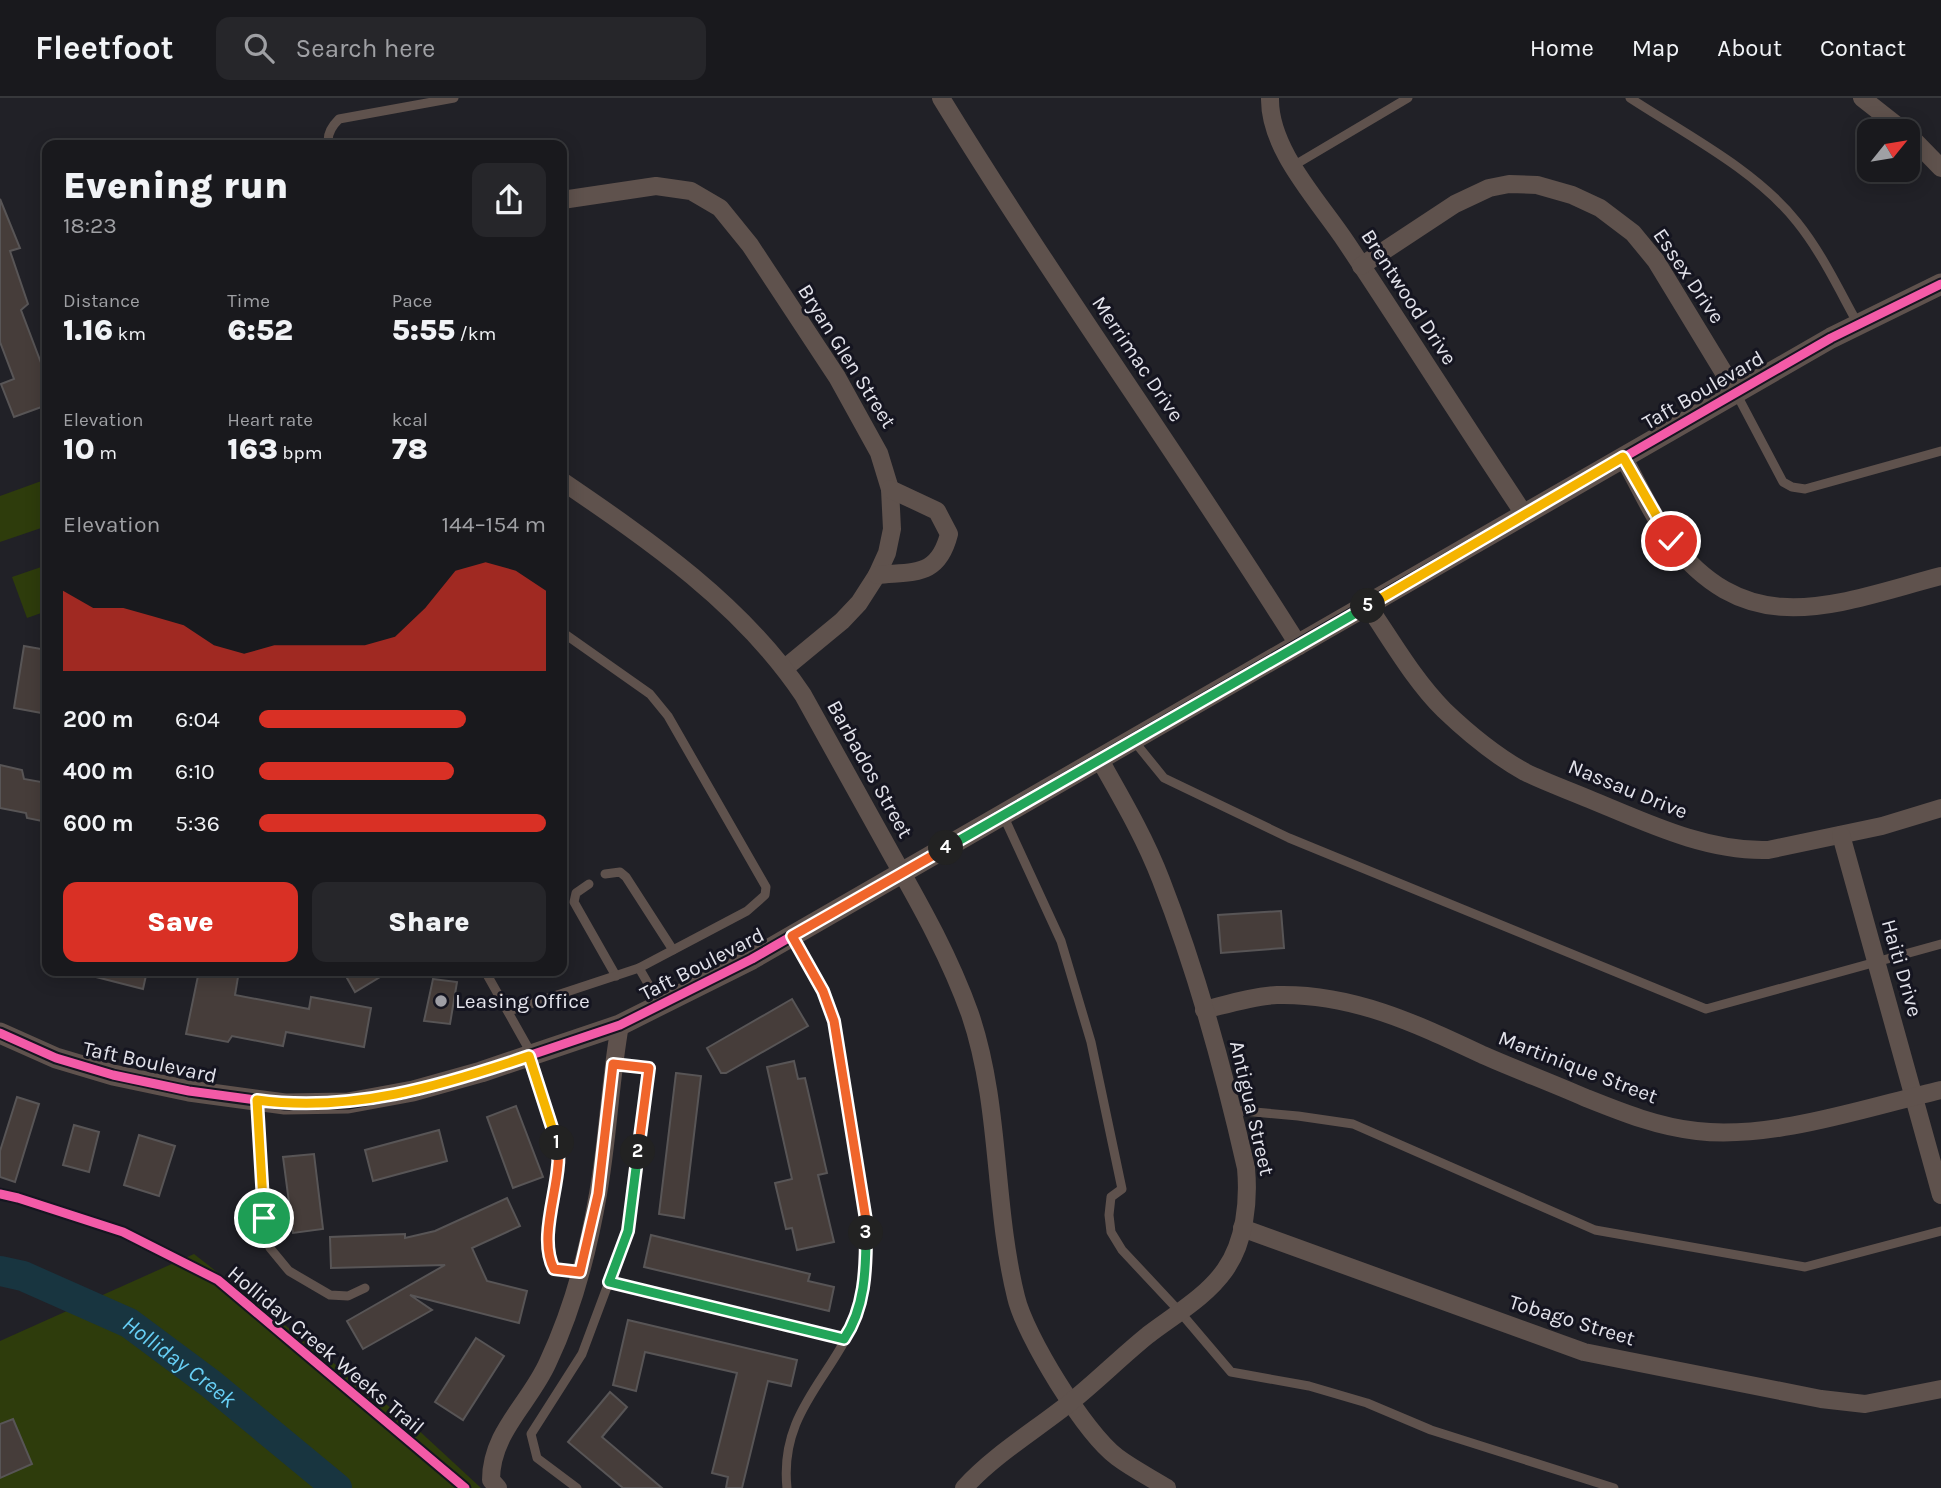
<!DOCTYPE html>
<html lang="en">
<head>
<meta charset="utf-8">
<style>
	:root { --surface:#19191d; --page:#26262a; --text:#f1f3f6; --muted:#9fa0a4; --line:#37383b; --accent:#d93025 }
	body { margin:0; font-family:Karla,sans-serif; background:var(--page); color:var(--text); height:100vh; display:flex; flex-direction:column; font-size:26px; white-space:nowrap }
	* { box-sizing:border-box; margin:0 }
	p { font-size:23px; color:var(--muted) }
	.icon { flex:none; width:38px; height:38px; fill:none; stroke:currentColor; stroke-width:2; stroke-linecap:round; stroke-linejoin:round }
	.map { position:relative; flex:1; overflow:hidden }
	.panel { position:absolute; left:42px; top:42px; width:525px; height:836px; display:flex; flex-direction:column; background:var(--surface); border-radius:14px; box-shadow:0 4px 18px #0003,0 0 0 2px var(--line) }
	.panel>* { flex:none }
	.needle { width:46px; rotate:60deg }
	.controls { position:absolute; left:1857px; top:21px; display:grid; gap:14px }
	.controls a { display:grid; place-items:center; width:63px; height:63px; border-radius:14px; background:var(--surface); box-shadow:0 4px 18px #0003,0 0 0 2px var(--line); font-size:35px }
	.pin { position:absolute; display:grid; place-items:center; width:60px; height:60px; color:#fff; margin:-30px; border:4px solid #fff; border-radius:50%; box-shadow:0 2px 7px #0007 }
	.km { position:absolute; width:35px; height:35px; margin:-18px; border-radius:50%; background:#222; color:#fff; font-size:19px; line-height:35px; text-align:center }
	.round { display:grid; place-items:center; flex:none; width:74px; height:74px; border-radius:14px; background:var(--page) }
	.headline { display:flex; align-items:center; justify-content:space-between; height:119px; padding:0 21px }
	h1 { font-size:38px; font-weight:800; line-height:52px }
	.figures { display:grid; grid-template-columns:repeat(3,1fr); gap:10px; height:119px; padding:7px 21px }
	.figures div { display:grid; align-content:center }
	.figures b { font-size:30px; font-weight:800 }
	.figures small { font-size:19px; font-weight:400 }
	.figures p { font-size:19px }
	.chart { height:196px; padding:14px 21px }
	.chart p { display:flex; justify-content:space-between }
	.chart svg { width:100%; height:126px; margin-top:7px; fill:var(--accent); opacity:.7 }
	.action { display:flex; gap:14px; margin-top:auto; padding:14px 21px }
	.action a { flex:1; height:80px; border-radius:14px; background:var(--accent); color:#fff; font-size:28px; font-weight:800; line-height:80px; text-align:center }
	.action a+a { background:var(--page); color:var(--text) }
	ul { padding:0 21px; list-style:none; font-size:23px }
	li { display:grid; grid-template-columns:112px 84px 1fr; align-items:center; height:52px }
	li i { height:18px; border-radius:9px; background:var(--accent) }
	header { display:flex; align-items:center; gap:42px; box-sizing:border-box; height:98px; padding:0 35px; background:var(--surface); border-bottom:2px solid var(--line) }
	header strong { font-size:33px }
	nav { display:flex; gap:38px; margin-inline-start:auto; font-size:24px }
	.search { width:490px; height:63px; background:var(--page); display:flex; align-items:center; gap:18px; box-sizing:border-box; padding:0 24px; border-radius:14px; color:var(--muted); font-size:26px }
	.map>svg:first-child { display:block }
	.green { fill:#2e3c0c }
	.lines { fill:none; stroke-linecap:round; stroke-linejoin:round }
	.river { stroke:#183540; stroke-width:30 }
	.building { fill:#463d3a; stroke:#585556; stroke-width:2 }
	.service { stroke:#5f524d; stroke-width:9 }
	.minor { stroke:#5f524d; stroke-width:18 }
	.tertiary { stroke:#5f524d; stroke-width:21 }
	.cycleway-casing { stroke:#151520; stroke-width:13 }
	.cycleway { stroke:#f35aa7; stroke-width:9 }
	.split-1-casing { stroke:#fff; stroke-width:14 }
	.split-2-casing { stroke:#fff; stroke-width:14 }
	.split-3-casing { stroke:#fff; stroke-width:14 }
	.split-4-casing { stroke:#fff; stroke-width:14 }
	.split-5-casing { stroke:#fff; stroke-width:14 }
	.split-6-casing { stroke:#fff; stroke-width:14 }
	.split-1 { stroke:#f5b400; stroke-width:9 }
	.split-2 { stroke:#f0652b; stroke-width:9 }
	.split-3 { stroke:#22a559; stroke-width:9 }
	.split-4 { stroke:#f0652b; stroke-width:9 }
	.split-5 { stroke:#22a559; stroke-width:9 }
	.split-6 { stroke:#f5b400; stroke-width:9 }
	.poi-dot { fill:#9f9fa6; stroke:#151520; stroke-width:2.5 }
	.labels { text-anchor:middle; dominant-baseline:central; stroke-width:6; stroke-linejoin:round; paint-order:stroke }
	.street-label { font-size:21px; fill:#e3e3eb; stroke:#151520 }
	.poi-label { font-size:21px; fill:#e3e3eb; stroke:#151520; text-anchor:start }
	.water-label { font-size:23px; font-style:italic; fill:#67cff5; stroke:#151520 }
</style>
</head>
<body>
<header>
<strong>Fleetfoot</strong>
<div class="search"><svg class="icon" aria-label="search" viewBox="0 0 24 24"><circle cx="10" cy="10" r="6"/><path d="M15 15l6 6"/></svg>Search here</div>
<nav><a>Home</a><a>Map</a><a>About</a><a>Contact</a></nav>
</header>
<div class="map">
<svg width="1941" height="1390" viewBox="0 0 1941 1390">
	<rect width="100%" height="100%" fill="#212127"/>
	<!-- green -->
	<g class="green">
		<polygon points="47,381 47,428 0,444 0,398"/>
		<polygon points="47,467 47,513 27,520 12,479"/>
		<polygon points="194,1156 414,1328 481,1390 0,1390 0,1243"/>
	</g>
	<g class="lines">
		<!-- river -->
		<path class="river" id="s1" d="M0 1173 23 1178 129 1225 211 1286 337 1390"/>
	</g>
	<!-- building -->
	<g class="building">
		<polygon points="0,101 20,150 10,153 28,206 21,212 43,270 47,269 47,307 14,319 1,286 14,281 0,244"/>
		<polygon points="24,548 47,552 47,616 14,610"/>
		<polygon points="0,667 22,672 24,681 47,685 47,724 27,720 26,715 0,710"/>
		<polygon points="1281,813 1284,850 1221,855 1218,817"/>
		<polygon points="93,873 147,873 143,891 92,878"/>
		<polygon points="199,873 239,873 235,897 309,911 311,899 371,910 364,949 286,934 283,948 232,938 228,944 186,936"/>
		<polygon points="343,873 390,873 355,894"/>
		<polygon points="433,881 457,884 450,926 424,923"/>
		<polygon points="792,901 808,928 726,975 721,975 707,950"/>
		<polygon points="794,963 798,981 805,980 827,1075 818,1077 834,1144 797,1152 792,1130 786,1131 775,1085 792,1081 767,969"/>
		<polygon points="676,975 701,978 684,1120 659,1116"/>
		<polygon points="17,999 39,1006 15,1084 0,1079 0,1053"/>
		<polygon points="516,1008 543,1079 513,1090 487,1019"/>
		<polygon points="74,1027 99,1034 89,1074 63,1067"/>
		<polygon points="439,1032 447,1063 373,1083 365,1052"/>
		<polygon points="139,1037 175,1048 159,1098 124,1087"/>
		<polygon points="314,1056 323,1131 293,1135 283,1059"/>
		<polygon points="507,1100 520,1128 472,1150 487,1183 527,1193 519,1225 410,1197 432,1212 363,1251 347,1223 445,1167 331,1170 330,1139 405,1136 405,1140 435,1133"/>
		<polygon points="651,1137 810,1176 808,1183 834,1189 829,1213 644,1169"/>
		<polygon points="628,1222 797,1262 791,1288 768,1283 742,1390 726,1390 728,1379 712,1375 737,1275 645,1254 636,1293 613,1287"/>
		<polygon points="476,1240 504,1258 463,1322 435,1304"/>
		<polygon points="610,1294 627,1309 602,1339 662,1390 623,1390 568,1344"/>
		<polygon points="13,1321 32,1366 0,1380 0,1326"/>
	</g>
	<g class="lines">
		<!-- service -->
		<g class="service">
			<path d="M1630 0C1685 36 1756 72 1797 124 1822 155 1839 192 1858 226"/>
			<path d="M329 47C326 37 332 28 339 21L454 0"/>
			<polyline points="1293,68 1408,0"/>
			<polyline points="1736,295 1783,384 1792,389 1805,391 1941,353"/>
			<polyline points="1134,643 1164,680 1289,740 1706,911 1941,846"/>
			<polyline points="1003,717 1061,843 1091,944 1122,1091 1111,1099 1109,1117 1111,1134 1122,1152 1180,1214 1231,1274 1309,1288 1367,1305 1431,1332 1614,1390"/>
			<polyline points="605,776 620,774 626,779 673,852"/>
			<polyline points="589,786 576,795 574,804 616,878"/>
			<polyline points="639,870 661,908"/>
			<polyline points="485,873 531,955"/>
			<polyline points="509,913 639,870 747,813 765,797 766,789 668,618 650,596 562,534"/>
			<path d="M529 959C538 986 552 1015 557 1042 565 1081 536 1137 554 1171L580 1174"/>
			<polyline points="257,1004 264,1120 270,1150 289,1173 330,1197 348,1198 365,1190"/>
			<polyline points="1232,1012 1298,1018 1353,1026 1595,1132 1805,1169 1941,1133"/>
			<polyline points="609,1184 844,1241"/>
			<polyline points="577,1390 537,1360 531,1336 582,1256 628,1133 649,970 613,966"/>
			<path d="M787 1390C778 1306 845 1272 861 1201 872 1150 863 1100 854 1049 848 1007 841 965 834 923L823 893 792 838"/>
		</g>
		<!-- minor -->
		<g class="minor">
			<path d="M941 0C1055 186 1183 363 1299 548"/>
			<path d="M1270 0C1269 52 1319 103 1346 144 1406 234 1464 326 1524 416"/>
			<polyline points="1862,0 1904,33"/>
			<polyline points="1908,36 1941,70"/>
			<polyline points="562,102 656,88 691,93 720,110 750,147 837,279 879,355 890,391 892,431 887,455 877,477 859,505 842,523 785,570"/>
			<polyline points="1361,168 1455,106 1489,90 1509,86 1537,87 1572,97 1600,110 1633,135 1656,163 1735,293"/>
			<path d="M1623 359C1638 385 1653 420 1671 443 1750 546 1837 505 1941 478"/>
			<path d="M562 383C650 443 742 506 803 597 833 651 863 705 893 759 922 810 950 860 970 916 1001 1007 993 1106 1016 1199 1025 1238 1085 1335 1117 1359 1133 1371 1151 1380 1167 1390"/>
			<path d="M877 477C915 473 938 479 949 436L937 413 890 391"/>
			<path d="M1368 508C1392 543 1414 582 1444 612 1468 635 1496 658 1525 674 1545 684 1568 692 1589 701 1645 724 1706 754 1768 752L1882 728 1941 710"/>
			<polyline points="1841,737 1941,1097"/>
			<path d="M1204 912C1228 906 1253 898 1277 897 1352 895 1417 926 1483 957 1517 972 1552 985 1586 1000 1621 1014 1658 1029 1697 1033 1772 1042 1868 1009 1941 992"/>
			<polyline points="1242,1130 1584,1254 1821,1301 1865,1306 1941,1291"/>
			<path d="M498 1390 491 1382C491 1334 530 1305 548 1264 573 1211 588 1154 598 1096 608 1040 610 983 620 927"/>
			<path d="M964 1390C995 1356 1036 1332 1072 1303 1098 1282 1122 1258 1148 1237 1174 1217 1206 1199 1225 1172 1245 1144 1249 1103 1246 1070 1224 973 1197 874 1161 782 1145 740 1122 701 1100 662"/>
		</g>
		<!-- tertiary -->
		<polyline class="tertiary" points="0,935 56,960 113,977 189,993 285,1006 348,1005 413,993 481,974 620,927 752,861 1831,240 1941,186"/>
		<!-- cycleway casing -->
		<g class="cycleway-casing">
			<g id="cycleway">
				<polyline points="0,935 56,960 113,977 189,993 285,1006 348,1005 413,993 481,974 620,927 752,861 1831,240 1941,186"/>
				<polyline points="0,1096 18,1100 123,1134 218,1182 465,1390"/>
			</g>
		</g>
		<!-- cycleway -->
		<use href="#cycleway" class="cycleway"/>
	</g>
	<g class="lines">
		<!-- split-1 casing -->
		<g class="split-1-casing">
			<path id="split-1" d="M264 1120 257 1002C351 1015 441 988 529 958L557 1045"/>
		</g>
		<!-- split-2 casing -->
		<g class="split-2-casing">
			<path id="split-2" d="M557 1045C558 1052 559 1060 558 1067 556 1098 539 1143 554 1171L580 1174 598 1096 613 966 649 970 638 1054"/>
		</g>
		<!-- split-3 casing -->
		<g class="split-3-casing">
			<path id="split-3" d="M638 1054 628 1133 609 1184 844 1241C865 1210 866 1172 866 1135"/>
		</g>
		<!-- split-4 casing -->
		<g class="split-4-casing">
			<polyline id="split-4" points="866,1135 866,1122 834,923 823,893 792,838 946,750"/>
		</g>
		<!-- split-5 casing -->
		<g class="split-5-casing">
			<polyline id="split-5" points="946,750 1368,508"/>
		</g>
		<!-- split-6 casing -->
		<g class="split-6-casing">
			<polyline id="split-6" points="1368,508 1623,359 1671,443"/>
		</g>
		<!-- split-1 -->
		<use href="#split-1" class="split-1"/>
		<!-- split-2 -->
		<use href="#split-2" class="split-2"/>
		<!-- split-3 -->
		<use href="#split-3" class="split-3"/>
		<!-- split-4 -->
		<use href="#split-4" class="split-4"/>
		<!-- split-5 -->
		<use href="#split-5" class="split-5"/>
		<!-- split-6 -->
		<use href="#split-6" class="split-6"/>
	</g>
	<!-- markers -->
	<circle class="poi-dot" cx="441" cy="903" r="7"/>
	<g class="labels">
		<!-- street labels -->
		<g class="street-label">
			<text transform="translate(1689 178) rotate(56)">Essex Drive</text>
			<text transform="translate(1409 199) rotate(57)">Brentwood Drive</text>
			<text transform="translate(847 258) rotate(58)">Bryan Glen Street</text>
			<text transform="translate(1138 261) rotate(56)">Merrimac Drive</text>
			<text transform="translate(1703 292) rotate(-30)">Taft Boulevard</text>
			<text transform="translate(870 671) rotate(61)">Barbados Street</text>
			<text transform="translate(1628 691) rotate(22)">Nassau Drive</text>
			<text transform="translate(702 866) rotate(-27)">Taft Boulevard</text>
			<text transform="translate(1902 870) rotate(74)">Haiti Drive</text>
			<text transform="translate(150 964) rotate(12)">Taft Boulevard</text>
			<text transform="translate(1578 969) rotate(21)">Martinique Street</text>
			<text transform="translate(1252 1010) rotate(77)">Antigua Street</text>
			<text transform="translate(1572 1222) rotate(17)">Tobago Street</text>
			<text transform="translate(326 1252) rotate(40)">Holliday Creek Weeks Trail</text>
		</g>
		<!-- poi labels -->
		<g class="poi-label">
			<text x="455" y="903">Leasing Office</text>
		</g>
		<!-- water labels -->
		<g class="water-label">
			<text stroke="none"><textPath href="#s1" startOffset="203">Holliday Creek</textPath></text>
		</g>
	</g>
</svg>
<div class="controls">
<a><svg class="needle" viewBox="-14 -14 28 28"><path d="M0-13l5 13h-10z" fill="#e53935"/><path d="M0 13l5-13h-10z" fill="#9fa0a4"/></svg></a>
</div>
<div class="pin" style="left:264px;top:1120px;background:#1e9e55"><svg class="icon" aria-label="arrive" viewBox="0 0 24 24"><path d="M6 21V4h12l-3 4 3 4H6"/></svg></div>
<div class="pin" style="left:1671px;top:443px;background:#d93025"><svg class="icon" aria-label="check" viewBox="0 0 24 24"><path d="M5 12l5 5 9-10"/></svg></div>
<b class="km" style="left:557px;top:1045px">1</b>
<b class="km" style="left:638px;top:1054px">2</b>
<b class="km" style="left:866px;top:1135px">3</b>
<b class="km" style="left:946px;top:750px">4</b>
<b class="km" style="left:1368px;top:508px">5</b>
<section class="panel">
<div class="headline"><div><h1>Evening run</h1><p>18:23</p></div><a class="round"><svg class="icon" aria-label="share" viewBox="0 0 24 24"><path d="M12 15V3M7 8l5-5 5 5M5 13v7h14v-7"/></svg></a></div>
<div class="figures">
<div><p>Distance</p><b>1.16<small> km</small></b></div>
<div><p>Time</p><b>6:52</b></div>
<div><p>Pace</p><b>5:55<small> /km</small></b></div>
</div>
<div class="figures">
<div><p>Elevation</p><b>10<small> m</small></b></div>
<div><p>Heart rate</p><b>163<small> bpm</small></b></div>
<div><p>kcal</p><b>78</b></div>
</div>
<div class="chart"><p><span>Elevation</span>144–154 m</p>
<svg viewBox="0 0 160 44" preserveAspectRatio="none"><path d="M0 44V16L10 22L20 22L30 25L40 28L50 35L60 38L70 35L80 35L90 35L100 35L110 32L120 22L130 9L140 6L150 9L160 16V44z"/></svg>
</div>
<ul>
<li><b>200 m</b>6:04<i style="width:72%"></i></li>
<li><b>400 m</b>6:10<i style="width:68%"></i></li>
<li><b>600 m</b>5:36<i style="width:100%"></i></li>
</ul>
<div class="action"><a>Save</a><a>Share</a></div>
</section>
</div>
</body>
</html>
